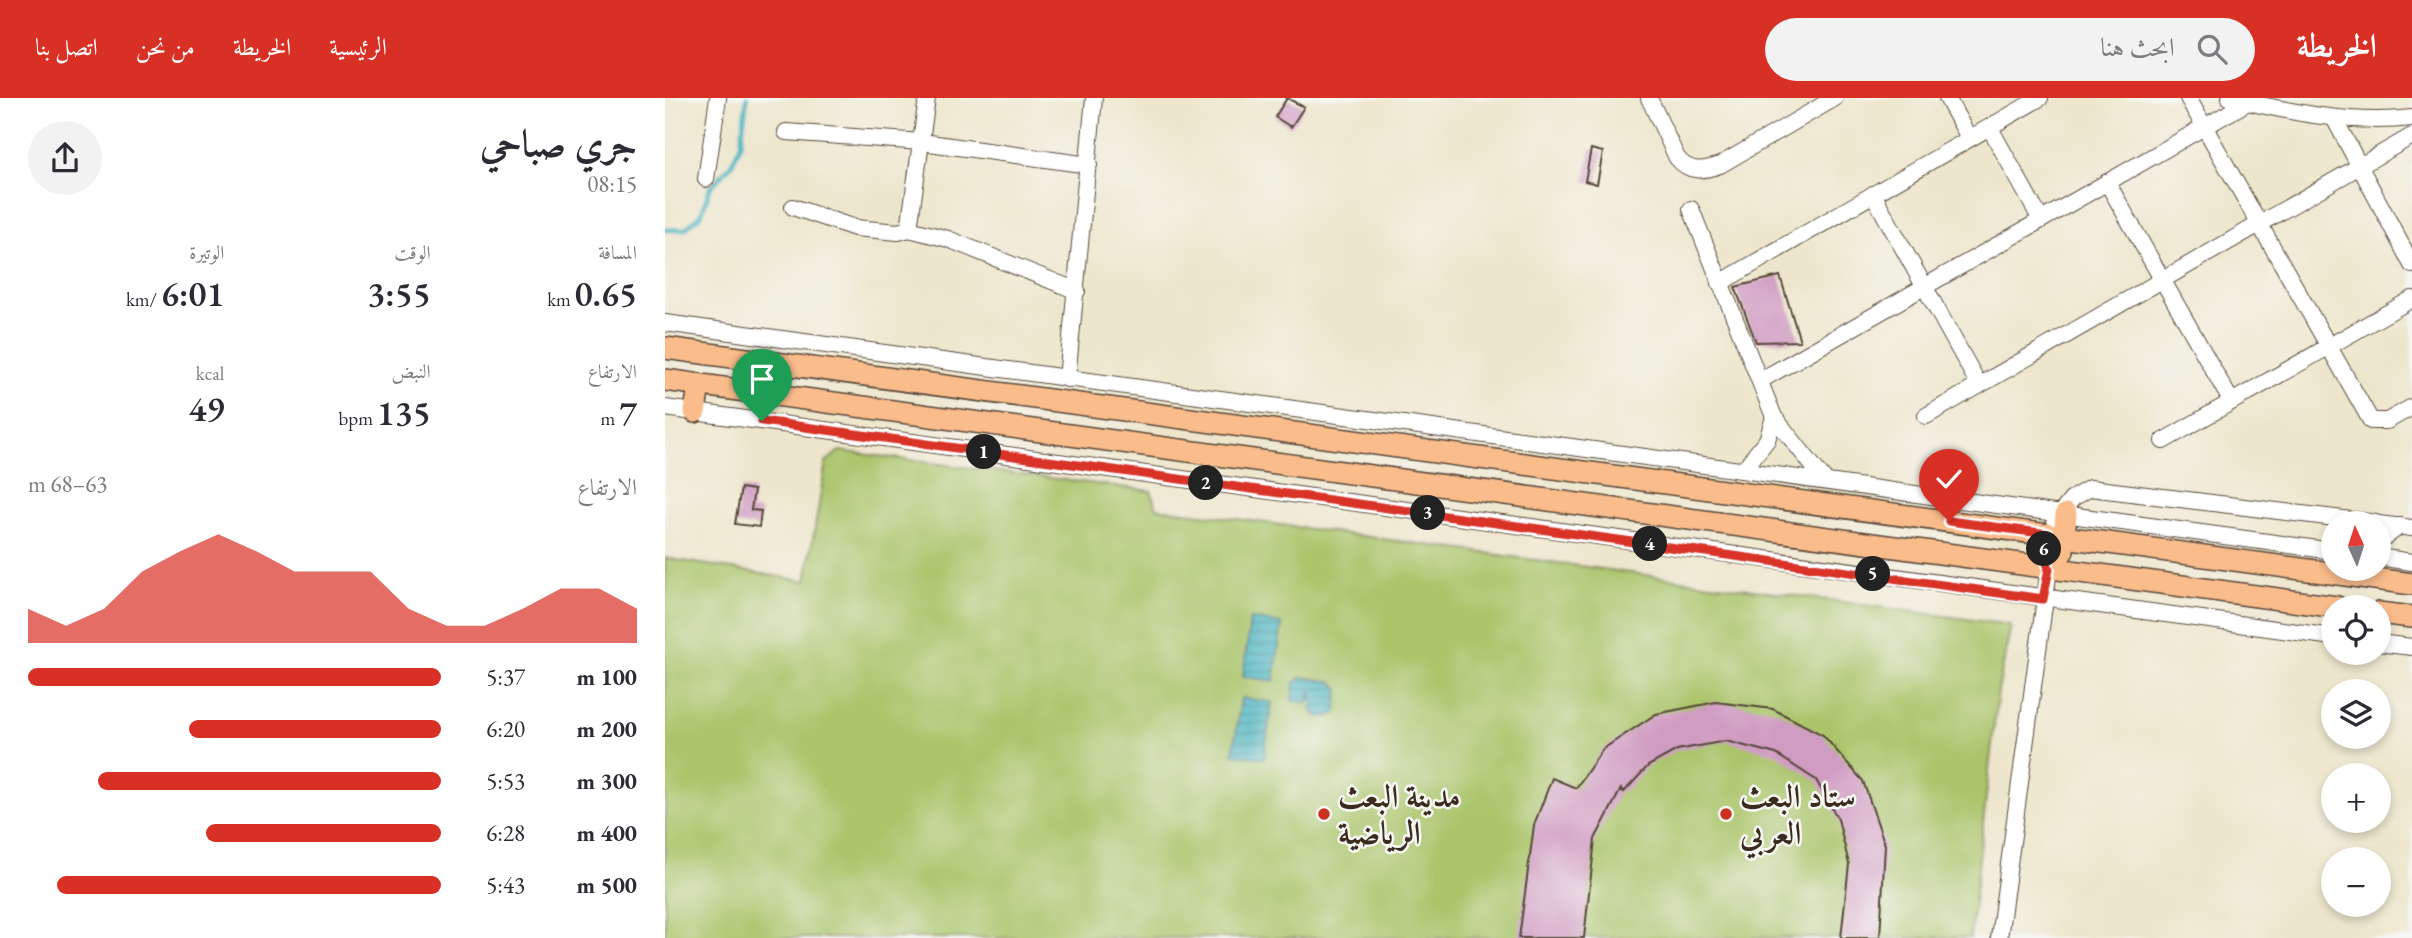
<!DOCTYPE html>
<html lang="ar">
<head>
<meta charset="utf-8">
<style>
	:root { --surface:#fff; --page:#f2f2f3; --text:#2b2b33; --muted:#7c7c81; --accent:#d93025 }
	body { margin:0; font-family:"EB Garamond",Amiri,serif; background:var(--page); color:var(--text); direction:rtl; height:100vh; display:flex; flex-direction:column; font-size:26px; white-space:nowrap }
	* { box-sizing:border-box; margin:0 }
	p { font-size:23px; color:var(--muted) }
	.icon { flex:none; width:38px; height:38px; fill:none; stroke:currentColor; stroke-width:2; stroke-linecap:round; stroke-linejoin:round }
	.map { position:relative; flex:1; overflow:hidden; direction:ltr }
	.panel { display:flex; flex-direction:column; background:var(--surface); width:665px }
	.panel>* { flex:none }
	.needle { width:46px; rotate:357deg }
	.tools { position:absolute; left:1656px; top:413px; display:grid; gap:14px }
	.tools a { display:grid; place-items:center; width:70px; height:70px; border-radius:50%; background:var(--surface); box-shadow:0 4px 10px #0003; font-size:35px }
	.pin { position:absolute; display:grid; place-items:center; width:60px; height:60px; color:#fff; margin:-72px -30px; border-radius:50% 50% 50% 0; rotate:-45deg; box-shadow:0 0 7px #0007 }
	.pin .icon { rotate:45deg }
	.km { position:absolute; width:35px; height:35px; margin:-18px; border-radius:50%; background:#222; color:#fff; font-size:19px; line-height:35px; text-align:center }
	.round { display:grid; place-items:center; flex:none; width:74px; height:74px; border-radius:37px; background:var(--page) }
	.summary { display:flex; align-items:center; justify-content:space-between; height:119px; padding:0 28px }
	h1 { font-size:38px; font-weight:600; line-height:52px }
	.figures { display:grid; grid-template-columns:repeat(3,1fr); gap:10px; height:119px; padding:7px 28px }
	.figures div { display:grid; align-content:center }
	.figures b { font-size:35px; font-weight:600 }
	.figures small { font-size:19px; font-weight:400 }
	.figures p { font-size:19px }
	.chart { height:196px; padding:14px 28px }
	.chart p { display:flex; justify-content:space-between }
	.chart svg { width:100%; height:126px; margin-top:7px; fill:var(--accent); opacity:.7 }
	ul { padding:0 28px; list-style:none; font-size:23px }
	li { display:grid; grid-template-columns:112px 84px 1fr; align-items:center; height:52px }
	li i { height:18px; border-radius:9px; background:var(--accent) }
	header { display:flex; align-items:center; gap:42px; box-sizing:border-box; height:98px; padding:0 35px; background:var(--accent); color:#fff }
	header strong { font-size:33px }
	nav { display:flex; gap:38px; margin-inline-start:auto; font-size:24px }
	.search { width:490px; height:63px; background:var(--page); display:flex; align-items:center; gap:18px; box-sizing:border-box; padding:0 24px; border-radius:38px; color:var(--muted); font-size:26px }
	main { display:flex; flex:1; min-height:0 }
	.map>svg:first-child { display:block }
	.pitch { fill:#aac56b; stroke:#727844; stroke-width:2 }
	.water { fill:url(#water-rules); stroke:#406e6f; stroke-width:2 }
	.lines { fill:none; stroke-linecap:round; stroke-linejoin:round }
	.stream { stroke:#44b2c0; stroke-width:4.5 }
	.building { fill:#d09cc2 }
	.minor-casing { stroke:#564638; stroke-width:18 }
	.major-casing { stroke:#564638; stroke-width:24 }
	.minor { stroke:#fff; stroke-width:16 }
	.major { stroke:#fabc8b; stroke-width:21 }
	.route-casing { stroke:#fff; stroke-width:14 }
	.route { stroke:#d93025; stroke-width:9 }
	.poi-dot { fill:#c8321e; stroke:#f6f6f2; stroke-width:2.5 }
	.labels { text-anchor:middle; dominant-baseline:central; stroke-width:5; stroke-linejoin:round; paint-order:stroke }
	.poi-label { font-size:32px; font-weight:bold; fill:#3b2a1e; stroke:#f6f6f2; text-anchor:start }
</style>
</head>
<body>
<header>
<strong>الخريطة</strong>
<div class="search"><svg class="icon" aria-label="search" viewBox="0 0 24 24"><circle cx="10" cy="10" r="6"/><path d="M15 15l6 6"/></svg>ابحث هنا</div>
<nav><a>الرئيسية</a><a>الخريطة</a><a>من نحن</a><a>اتصل بنا</a></nav>
</header>
<main>
<div class="map">
<svg width="1747" height="840" viewBox="0 0 1747 840">
	<defs>
		<pattern id="water-rules" width="6" height="5" patternUnits="userSpaceOnUse" patternTransform="scale(1.75)"><rect width="6" height="5" fill="#44b2c0"/><path d="M0 2.5h6" fill="none" stroke="#3a919b"/></pattern>
	</defs>
	<rect width="100%" height="100%" fill="#f6f6f2"/>
	<filter id="ink" filterUnits="userSpaceOnUse"><feTurbulence type="fractalNoise" baseFrequency=".0143" numOctaves="2"/><feDisplacementMap in="SourceGraphic" scale="14" xChannelSelector="R" yChannelSelector="G"/><feConvolveMatrix kernelMatrix="1 2 1 2 8 2 1 2 1" color-interpolation-filters="sRGB"/></filter>
	<filter id="wash" filterUnits="userSpaceOnUse"><feTurbulence type="fractalNoise" baseFrequency=".00686" numOctaves="4" result="noise"/><feDisplacementMap in="SourceGraphic" scale="28" xChannelSelector="R" yChannelSelector="G"/><feGaussianBlur stdDeviation="1.57" result="paint"/><feColorMatrix in="noise" values="0 0 0 0 0 0 0 0 0 0 0 0 0 0 0 0 0 1.4 0 .05"/><feComposite in="paint" operator="in"/></filter>
	<g filter="url(#wash)">
		<rect width="100%" height="100%" fill="#eee6cc"/>
		<!-- pitch -->
		<polygon class="pitch" points="174,353 486,393 492,410 1346,527 1333,593 1305,840 0,840 0,460 141,483 161,364"/>
		<!-- water -->
		<g class="water">
			<polygon points="585,521 617,526 609,583 578,579"/>
			<polygon points="637,579 668,584 674,591 671,615 663,619 652,618 647,612 647,592 643,605 627,603 629,585"/>
			<polygon points="576,600 607,604 599,660 568,656"/>
		</g>
		<g class="lines">
			<!-- stream -->
			<polyline class="stream" points="0,132 20,131 36,117 45,90 66,67 76,46 82,0"/>
		</g>
		<g id="blocks">
			<!-- building -->
			<g class="building">
				<polygon points="622,0 639,9 626,29 610,19"/>
				<polygon points="926,51 938,54 932,86 920,83"/>
				<polygon points="1115,178 1135,243 1091,244 1070,189"/>
				<polygon points="76,390 89,392 86,412 96,413 94,429 70,426"/>
				<polygon points="1051,604 1108,611 1158,637 1198,683 1220,747 1215,840 1176,840 1184,766 1173,721 1151,682 1111,656 1061,643 1012,652 983,668 959,694 956,691 930,741 919,840 854,840 869,727 887,680 911,690 938,651 991,616"/>
			</g>
		</g>
	</g>
	<g filter="url(#ink)">
		<use href="#blocks" fill-opacity="0" stroke="#564638" stroke-width="2"/>
		<g class="lines">
			<!-- minor casing -->
			<g class="minor-casing">
				<g id="minor">
					<path d="M984 0 1012 60C1024 75 1038 73 1055 67L1170 0"/>
					<polyline points="1282,0 1304,40"/>
					<polyline points="1523,0 1706,323 1722,323 1747,309"/>
					<path d="M1565 0C1625 14 1685 27 1747 20"/>
					<polyline points="1669,20 1747,167"/>
					<polyline points="1325,30 1376,122"/>
					<polyline points="121,34 257,44 424,67"/>
					<polyline points="41,81 53,0"/>
					<polyline points="1442,84 1566,303"/>
					<polyline points="1208,96 1314,287"/>
					<polyline points="128,109 190,130 233,134 244,131 283,141 412,193"/>
					<polyline points="1026,111 1109,319"/>
					<polyline points="244,131 262,0"/>
					<polyline points="1055,185 1375,0"/>
					<polyline points="0,225 1668,453"/>
					<polyline points="402,281 429,0"/>
					<polyline points="1096,282 1590,0"/>
					<polyline points="0,310 1668,539"/>
					<polyline points="1261,318 1747,38"/>
					<polyline points="1498,343 1747,201"/>
					<polyline points="1078,372 1102,342 1109,319 1160,383"/>
					<polyline points="1390,422 1408,400 1425,390 1711,425"/>
					<polyline points="1713,426 1747,430"/>
					<polyline points="1713,444 1735,428"/>
					<polyline points="1713,459 1747,464"/>
					<polyline points="1713,545 1747,549"/>
					<polyline points="1334,840 1384,471"/>
				</g>
			</g>
			<!-- major casing -->
			<g class="major-casing">
				<g id="major">
					<polyline points="0,250 1747,486"/>
					<polyline points="0,282 1672,509"/>
					<polyline points="30,314 34,287"/>
					<polyline points="1383,436 1379,453 1384,471 1398,453 1401,416"/>
					<polyline points="1713,515 1747,519"/>
				</g>
			</g>
			<!-- minor -->
			<use href="#minor" class="minor"/>
			<!-- major -->
			<use href="#major" class="major"/>
		</g>
	</g>
	<g class="lines" filter="url(#ink)">
		<!-- route casing -->
		<g class="route-casing">
			<polyline id="route" points="97,323 1378,501 1384,471 1379,453 1383,436 1284,423"/>
		</g>
		<!-- route -->
		<use href="#route" class="route"/>
	</g>
	<!-- markers -->
	<g class="poi-dot">
		<circle cx="659" cy="716" r="7"/>
		<circle cx="1061" cy="716" r="7"/>
	</g>
	<g class="labels">
		<!-- poi labels -->
		<g class="poi-label">
			<text x="673" y="698">مدينة البعث<tspan x="673" dy="37">الرياضية</tspan></text>
			<text x="1075" y="698">ستاد البعث<tspan x="1075" dy="37">العربي</tspan></text>
		</g>
	</g>
</svg>
<div class="tools">
<a><svg class="needle" viewBox="-14 -14 28 28"><path d="M0-13l5 13h-10z" fill="#e53935"/><path d="M0 13l5-13h-10z" fill="#7c7c81"/></svg></a>
<a><svg class="icon" aria-label="locate" viewBox="0 0 24 24"><circle cx="12" cy="12" r="6"/><path d="M12 2v4M12 18v4M2 12h4M18 12h4"/></svg></a>
<a><svg class="icon" aria-label="layers" viewBox="0 0 24 24"><path d="M12 4l9 5-9 5-9-5zM3 14l9 5 9-5"/></svg></a>
<a>+</a>
<a>−</a>
</div>
<div class="pin" style="left:97px;top:323px;background:#1e9e55"><svg class="icon" aria-label="arrive" viewBox="0 0 24 24"><path d="M6 21V4h12l-3 4 3 4H6"/></svg></div>
<div class="pin" style="left:1284px;top:423px;background:#d93025"><svg class="icon" aria-label="check" viewBox="0 0 24 24"><path d="M5 12l5 5 9-10"/></svg></div>
<b class="km" style="left:319px;top:354px">1</b>
<b class="km" style="left:541px;top:385px">2</b>
<b class="km" style="left:763px;top:415px">3</b>
<b class="km" style="left:985px;top:446px">4</b>
<b class="km" style="left:1208px;top:476px">5</b>
<b class="km" style="left:1379px;top:451px">6</b>
</div>
<section class="panel">
<div class="summary"><div><h1>جري صباحي</h1><p>08:15</p></div><a class="round"><svg class="icon" aria-label="share" viewBox="0 0 24 24"><path d="M12 15V3M7 8l5-5 5 5M5 13v7h14v-7"/></svg></a></div>
<div class="figures">
<div><p>المسافة</p><b>0.65<small> km</small></b></div>
<div><p>الوقت</p><b>3:55</b></div>
<div><p>الوتيرة</p><b>6:01<small> /km</small></b></div>
</div>
<div class="figures">
<div><p>الارتفاع</p><b>7<small> m</small></b></div>
<div><p>النبض</p><b>135<small> bpm</small></b></div>
<div><p>kcal</p><b>49</b></div>
</div>
<div class="chart"><p><span>الارتفاع</span>63–68 m</p>
<svg viewBox="0 0 160 44" preserveAspectRatio="none"><path d="M0 44V32L10 38L20 32L30 19L40 12L50 6L60 12L70 19L80 19L90 19L100 32L110 38L120 38L130 32L140 25L150 25L160 32V44z"/></svg>
</div>
<ul>
<li><b>100 m</b>5:37<i style="width:100%"></i></li>
<li><b>200 m</b>6:20<i style="width:61%"></i></li>
<li><b>300 m</b>5:53<i style="width:83%"></i></li>
<li><b>400 m</b>6:28<i style="width:57%"></i></li>
<li><b>500 m</b>5:43<i style="width:93%"></i></li>
</ul>
</section>
</main>
</body>
</html>
